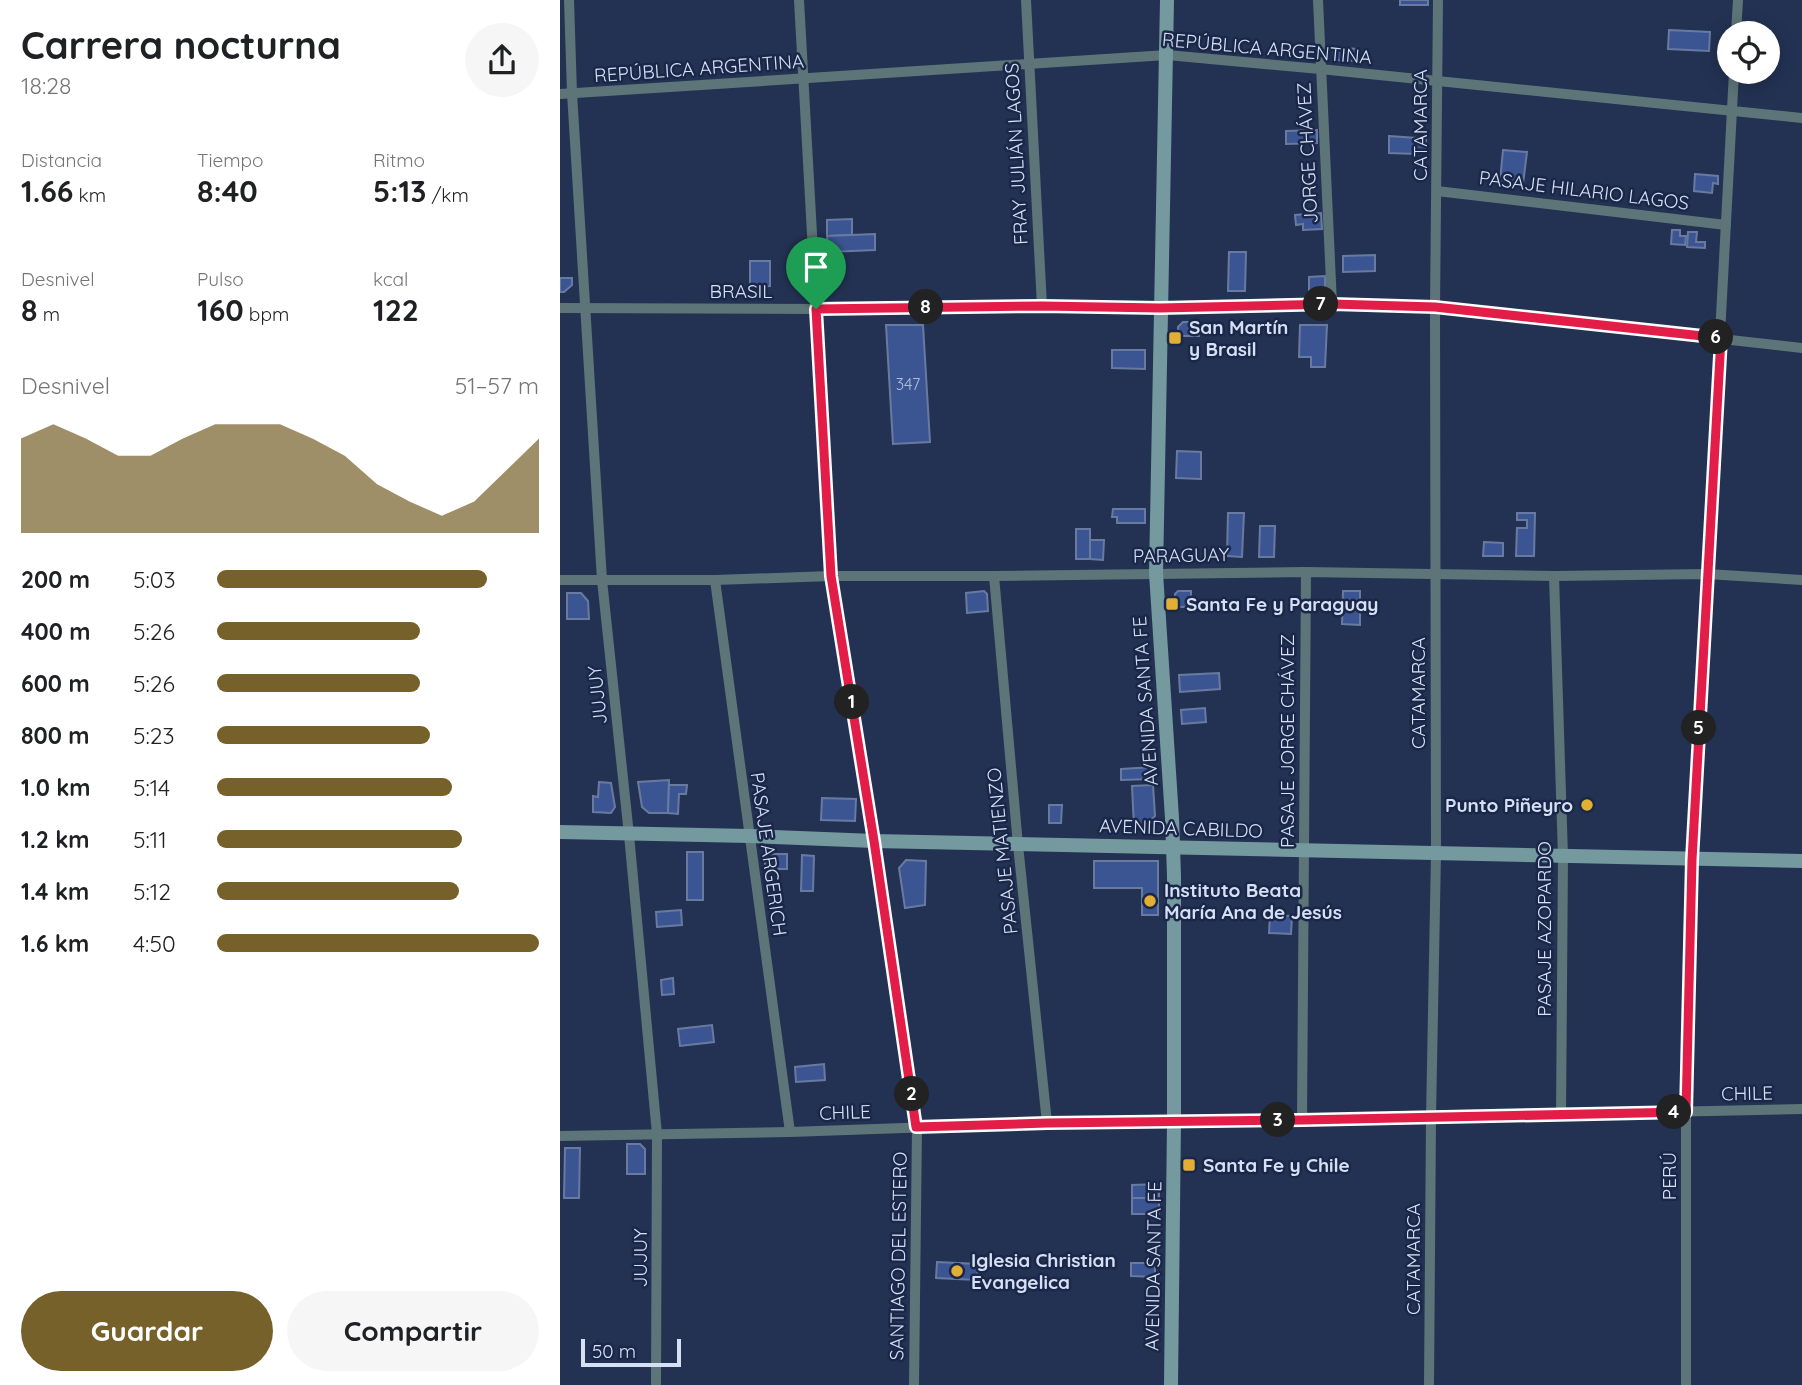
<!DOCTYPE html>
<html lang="es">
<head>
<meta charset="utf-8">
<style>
	:root { --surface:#fff; --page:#f6f6f6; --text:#202124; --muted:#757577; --accent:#77612b }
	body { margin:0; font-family:Quicksand,sans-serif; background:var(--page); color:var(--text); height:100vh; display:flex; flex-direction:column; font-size:26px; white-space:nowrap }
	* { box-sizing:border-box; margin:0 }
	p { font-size:23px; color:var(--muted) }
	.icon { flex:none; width:38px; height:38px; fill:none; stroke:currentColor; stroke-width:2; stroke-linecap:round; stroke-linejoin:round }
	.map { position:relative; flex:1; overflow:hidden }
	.panel { display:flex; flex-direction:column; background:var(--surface); width:560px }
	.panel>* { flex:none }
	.tools { position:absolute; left:1157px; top:21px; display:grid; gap:14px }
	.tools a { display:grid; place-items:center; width:63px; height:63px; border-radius:50%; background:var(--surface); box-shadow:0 4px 18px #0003; font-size:35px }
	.scale { position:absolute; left:21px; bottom:18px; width:100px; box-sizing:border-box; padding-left:7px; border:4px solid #d5e0f5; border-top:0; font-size:19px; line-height:24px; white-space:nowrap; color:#d5e0f5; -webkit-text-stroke:5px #1a2748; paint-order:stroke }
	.pin { position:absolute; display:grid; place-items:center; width:60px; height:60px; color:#fff; margin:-72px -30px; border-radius:50% 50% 50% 0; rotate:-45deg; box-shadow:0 0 7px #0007 }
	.pin .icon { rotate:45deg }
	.km { position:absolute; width:35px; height:35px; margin:-18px; border-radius:50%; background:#222; color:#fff; font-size:19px; line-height:35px; text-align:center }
	.round { display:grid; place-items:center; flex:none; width:74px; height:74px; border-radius:37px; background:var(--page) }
	.headline { display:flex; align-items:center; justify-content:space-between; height:119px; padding:0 21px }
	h1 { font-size:38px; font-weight:700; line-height:52px }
	.stats { display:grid; grid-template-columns:repeat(3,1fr); gap:10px; height:119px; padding:7px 21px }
	.stats div { display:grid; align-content:center }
	.stats b { font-size:30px; font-weight:700 }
	.stats small { font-size:19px; font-weight:400 }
	.stats p { font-size:19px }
	.chart { height:196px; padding:14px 21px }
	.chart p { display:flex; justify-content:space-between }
	.chart svg { width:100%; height:126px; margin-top:7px; fill:var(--accent); opacity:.7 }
	.primary-button { display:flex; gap:14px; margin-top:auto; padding:14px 21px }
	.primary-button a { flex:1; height:80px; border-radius:42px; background:var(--accent); color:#fff; font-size:28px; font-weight:700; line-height:80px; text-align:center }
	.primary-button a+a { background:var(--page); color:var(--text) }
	ul { padding:0 21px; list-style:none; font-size:23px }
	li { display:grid; grid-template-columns:112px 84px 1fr; align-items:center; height:52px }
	li i { height:18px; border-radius:9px; background:var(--accent) }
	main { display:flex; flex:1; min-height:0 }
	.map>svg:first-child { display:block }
	.building { fill:#3b5592; stroke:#697aa1; stroke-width:2 }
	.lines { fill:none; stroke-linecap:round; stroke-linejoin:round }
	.street { stroke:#5d7578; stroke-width:10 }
	.secondary { stroke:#749a9f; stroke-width:14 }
	.route-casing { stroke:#fff; stroke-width:14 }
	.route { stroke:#e11d48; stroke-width:9 }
	.poi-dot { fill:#e1af34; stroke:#1a2748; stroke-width:2.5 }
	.labels { text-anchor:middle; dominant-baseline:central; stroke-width:5; stroke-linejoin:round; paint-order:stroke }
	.number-label { font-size:16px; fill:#aebddc }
	.street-label { font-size:19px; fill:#d5e0f5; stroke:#1a2748 }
	.poi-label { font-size:19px; font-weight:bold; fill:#d5e0f5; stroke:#1a2748; text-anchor:start }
</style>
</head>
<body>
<main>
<section class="panel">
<div class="headline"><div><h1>Carrera nocturna</h1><p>18:28</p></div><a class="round"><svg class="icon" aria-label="share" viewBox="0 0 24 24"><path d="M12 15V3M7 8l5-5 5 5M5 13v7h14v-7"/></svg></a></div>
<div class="stats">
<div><p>Distancia</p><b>1.66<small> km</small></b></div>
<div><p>Tiempo</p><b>8:40</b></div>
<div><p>Ritmo</p><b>5:13<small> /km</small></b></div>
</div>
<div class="stats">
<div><p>Desnivel</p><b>8<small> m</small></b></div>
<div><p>Pulso</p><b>160<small> bpm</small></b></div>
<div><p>kcal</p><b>122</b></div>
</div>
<div class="chart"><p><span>Desnivel</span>51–57 m</p>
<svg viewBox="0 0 160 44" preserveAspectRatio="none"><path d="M0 44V11L10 6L20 11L30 17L40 17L50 11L60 6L70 6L80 6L90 11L100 17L110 27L120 33L130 38L140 33L150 22L160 11V44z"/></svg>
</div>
<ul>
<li><b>200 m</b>5:03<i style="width:84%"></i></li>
<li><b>400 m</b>5:26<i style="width:63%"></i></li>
<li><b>600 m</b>5:26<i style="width:63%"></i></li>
<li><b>800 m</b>5:23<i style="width:66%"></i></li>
<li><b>1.0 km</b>5:14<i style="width:73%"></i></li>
<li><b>1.2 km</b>5:11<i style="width:76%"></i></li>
<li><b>1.4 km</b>5:12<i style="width:75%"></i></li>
<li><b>1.6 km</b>4:50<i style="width:100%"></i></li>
</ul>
<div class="primary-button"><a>Guardar</a><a>Compartir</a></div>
</section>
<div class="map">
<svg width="1242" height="1385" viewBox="0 0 1242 1385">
	<rect width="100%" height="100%" fill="#233253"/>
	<!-- building -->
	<g class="building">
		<rect x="840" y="0" width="28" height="5"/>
		<polygon points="1109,30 1150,32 1149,51 1108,49"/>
		<polygon points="774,47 796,49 795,61 776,60 773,57"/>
		<polygon points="757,130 757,143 726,144 726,131"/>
		<polygon points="829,136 857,138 857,140 866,140 865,151 856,150 856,154 829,153"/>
		<polygon points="943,150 967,152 963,184 940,181"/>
		<polygon points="1135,174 1158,176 1158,184 1153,183 1152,193 1134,191"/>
		<polygon points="761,213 762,229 743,230 743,224 736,225 735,215"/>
		<polygon points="292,219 292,235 267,236 267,220"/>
		<polygon points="1112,230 1120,230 1120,236 1126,236 1125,245 1111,244"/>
		<polygon points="1128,232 1137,232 1136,242 1145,242 1145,248 1127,247"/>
		<polygon points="315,234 315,250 268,252 267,236"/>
		<polygon points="669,252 686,252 685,291 668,291"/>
		<polygon points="815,255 815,271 783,272 783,256"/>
		<polygon points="190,261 210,261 210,286 190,287"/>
		<polygon points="765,276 765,288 763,290 749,290 749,277"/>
		<polygon points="0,278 12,278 12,285 4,292 0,292"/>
		<polygon points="623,322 639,322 639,336 618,336 618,327"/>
		<polygon points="326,325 363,325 370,442 333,444"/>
		<polygon points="740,325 767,325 765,367 751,367 751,357 739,357"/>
		<polygon points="552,350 585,350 585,369 552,368"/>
		<polygon points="617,451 641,452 641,479 616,478"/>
		<polygon points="553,509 585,509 585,523 557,523 557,517 552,517"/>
		<polygon points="668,513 684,513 682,557 667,556"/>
		<polygon points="957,513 975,513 974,556 956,556 957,528 967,528 967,520 957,520"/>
		<polygon points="700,526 715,526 714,557 699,557"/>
		<rect x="516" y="529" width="14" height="30"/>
		<polygon points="530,540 544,540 543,560 530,559"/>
		<polygon points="924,542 943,543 943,556 923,556"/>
		<polygon points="424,591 427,594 428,611 407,613 406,593"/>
		<polygon points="618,591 631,591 631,607 615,607 615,594"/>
		<polygon points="783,591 800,591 800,625 782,624"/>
		<polygon points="7,593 21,593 28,601 29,619 7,619"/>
		<polygon points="659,673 660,689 620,692 619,675"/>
		<polygon points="645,708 646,722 622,724 621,710"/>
		<polygon points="593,767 593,779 561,780 561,769"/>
		<polygon points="109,780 108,813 89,813 82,807 78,782"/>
		<polygon points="39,782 51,783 55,807 51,813 33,812 33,796 38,797"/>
		<polygon points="109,785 127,785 126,794 119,794 118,814 108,813"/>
		<polygon points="593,785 595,816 585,827 574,828 572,786"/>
		<polygon points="262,798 296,799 295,821 261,820"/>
		<polygon points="489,805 502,805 501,823 489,823"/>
		<rect x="127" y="852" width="16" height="48"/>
		<polygon points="209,854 227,854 227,869 205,869 205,859"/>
		<polygon points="242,855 254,856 253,891 241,891"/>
		<polygon points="346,860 366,861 365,905 345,908 339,868"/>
		<polygon points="534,861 598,861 598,915 582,915 582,888 534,888"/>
		<polygon points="121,910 122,925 97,927 96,912"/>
		<polygon points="710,915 732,916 731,934 709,933"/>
		<polygon points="113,978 114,994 102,995 101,980"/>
		<polygon points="152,1025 154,1042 120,1046 118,1029"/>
		<polygon points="264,1064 265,1080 236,1082 235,1067"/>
		<polygon points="67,1144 80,1144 85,1149 85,1174 67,1174"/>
		<polygon points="5,1148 20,1148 19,1198 4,1198"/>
		<polygon points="599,1184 599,1198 572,1198 572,1185"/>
		<rect x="572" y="1198" width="27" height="16"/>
		<polygon points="377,1262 418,1264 417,1280 376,1278"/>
		<polygon points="571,1263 595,1263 595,1277 571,1276"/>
	</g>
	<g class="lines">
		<!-- street -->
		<g class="street">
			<polyline points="9,0 12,93 42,580 69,835 97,1134 96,1385"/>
			<polyline points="239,0 271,576 314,841 357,1127 354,1385"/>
			<polyline points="466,0 482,306"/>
			<polyline points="758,0 772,304"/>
			<polyline points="1176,33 1178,0"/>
			<polyline points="0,94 607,55 760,69 1242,118"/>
			<polyline points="877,191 1166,225"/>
			<polyline points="0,308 256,309 482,306 600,308 772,304 875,307 1242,348"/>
			<polyline points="434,576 458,845 487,1123"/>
			<polyline points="994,576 1003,856 1001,1115"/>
			<polyline points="0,580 155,580 271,576 434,576 746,572 994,576 1147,574 1242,580"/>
			<polyline points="155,580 230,1132"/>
			<polyline points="742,1120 746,572"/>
			<polyline points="0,1136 230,1132 487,1123 742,1120 1242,1109"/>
			<polyline points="869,1385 871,1118 876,853 875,307 878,0"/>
			<polyline points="1126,1385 1126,1112 1132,860 1174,72"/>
		</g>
		<!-- secondary -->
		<g class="secondary">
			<polyline points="607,0 596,573 612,818 614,876 614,1121 611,1385"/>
			<polyline points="0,832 189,836 314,841 1242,861"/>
		</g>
	</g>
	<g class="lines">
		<!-- route casing -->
		<g class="route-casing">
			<polygon id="route" points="772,304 875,307 1161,338 1132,860 1126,1112 742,1120 487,1123 356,1127 314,841 271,576 256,309 482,306 600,308"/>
		</g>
		<!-- route -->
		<use href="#route" class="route"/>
	</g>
	<!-- markers -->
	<g class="poi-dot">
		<rect x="608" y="331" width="14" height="14" rx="3.5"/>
		<rect x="605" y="597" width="14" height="14" rx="3.5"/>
		<circle cx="1027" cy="805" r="7"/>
		<circle cx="590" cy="901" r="7"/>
		<rect x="622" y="1158" width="14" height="14" rx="3.5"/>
		<circle cx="397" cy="1271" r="7"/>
	</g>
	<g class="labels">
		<!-- number labels -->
		<g class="number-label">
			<text x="348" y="384">347</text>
		</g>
		<!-- street labels -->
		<g class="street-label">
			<text transform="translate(707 48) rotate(5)">REPÚBLICA ARGENTINA</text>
			<text transform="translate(139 68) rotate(-4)">REPÚBLICA ARGENTINA</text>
			<text transform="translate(860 125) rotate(-90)">CATAMARCA</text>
			<text transform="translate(747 153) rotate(-93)">JORGE CHÁVEZ</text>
			<text transform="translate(456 154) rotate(-93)">FRAY JULIÁN LAGOS</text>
			<text transform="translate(1024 190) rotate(7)">PASAJE HILARIO LAGOS</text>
			<text x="181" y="291">BRASIL</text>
			<text transform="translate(621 555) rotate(-1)">PARAGUAY</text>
			<text transform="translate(858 693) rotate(-90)">CATAMARCA</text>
			<text transform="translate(37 695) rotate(-96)">JUJUY</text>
			<text transform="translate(585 701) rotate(-94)">AVENIDA SANTA FE</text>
			<text transform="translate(727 741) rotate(-90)">PASAJE JORGE CHÁVEZ</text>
			<text transform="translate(621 828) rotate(2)">AVENIDA CABILDO</text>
			<text transform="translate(442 851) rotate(-96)">PASAJE MATIENZO</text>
			<text transform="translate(209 854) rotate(82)">PASAJE ARGERICH</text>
			<text transform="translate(984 929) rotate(-90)">PASAJE AZOPARDO</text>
			<text transform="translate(1187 1093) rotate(-1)">CHILE</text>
			<text transform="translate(285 1112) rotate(-2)">CHILE</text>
			<text transform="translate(1109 1176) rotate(-90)">PERÚ</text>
			<text transform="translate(338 1256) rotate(-89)">SANTIAGO DEL ESTERO</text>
			<text transform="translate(80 1258) rotate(-90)">JUJUY</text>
			<text transform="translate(853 1259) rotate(-90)">CATAMARCA</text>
			<text transform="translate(593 1266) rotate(-89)">AVENIDA SANTA FE</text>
		</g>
		<!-- poi labels -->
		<g class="poi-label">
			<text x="629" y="327">San Martín<tspan x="629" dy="22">y Brasil</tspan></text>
			<text x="626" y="604">Santa Fe y Paraguay</text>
			<text x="1013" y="805" text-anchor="end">Punto Piñeyro</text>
			<text x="604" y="890">Instituto Beata<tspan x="604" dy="22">María Ana de Jesús</tspan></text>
			<text x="643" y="1165">Santa Fe y Chile</text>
			<text x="411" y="1260">Iglesia Christian<tspan x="411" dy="22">Evangelica</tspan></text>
		</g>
	</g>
</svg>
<div class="tools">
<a><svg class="icon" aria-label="locate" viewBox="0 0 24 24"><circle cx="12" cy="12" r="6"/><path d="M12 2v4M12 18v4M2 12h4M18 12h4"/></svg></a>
</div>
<div class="scale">50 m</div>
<div class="pin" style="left:256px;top:309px;background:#1e9e55"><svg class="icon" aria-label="arrive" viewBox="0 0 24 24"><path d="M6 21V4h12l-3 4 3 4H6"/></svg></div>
<b class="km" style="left:292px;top:702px">1</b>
<b class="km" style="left:352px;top:1094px">2</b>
<b class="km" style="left:718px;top:1120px">3</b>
<b class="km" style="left:1114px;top:1112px">4</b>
<b class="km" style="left:1139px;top:728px">5</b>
<b class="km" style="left:1156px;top:337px">6</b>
<b class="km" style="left:761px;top:304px">7</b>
<b class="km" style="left:366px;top:307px">8</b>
</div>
</main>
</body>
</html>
